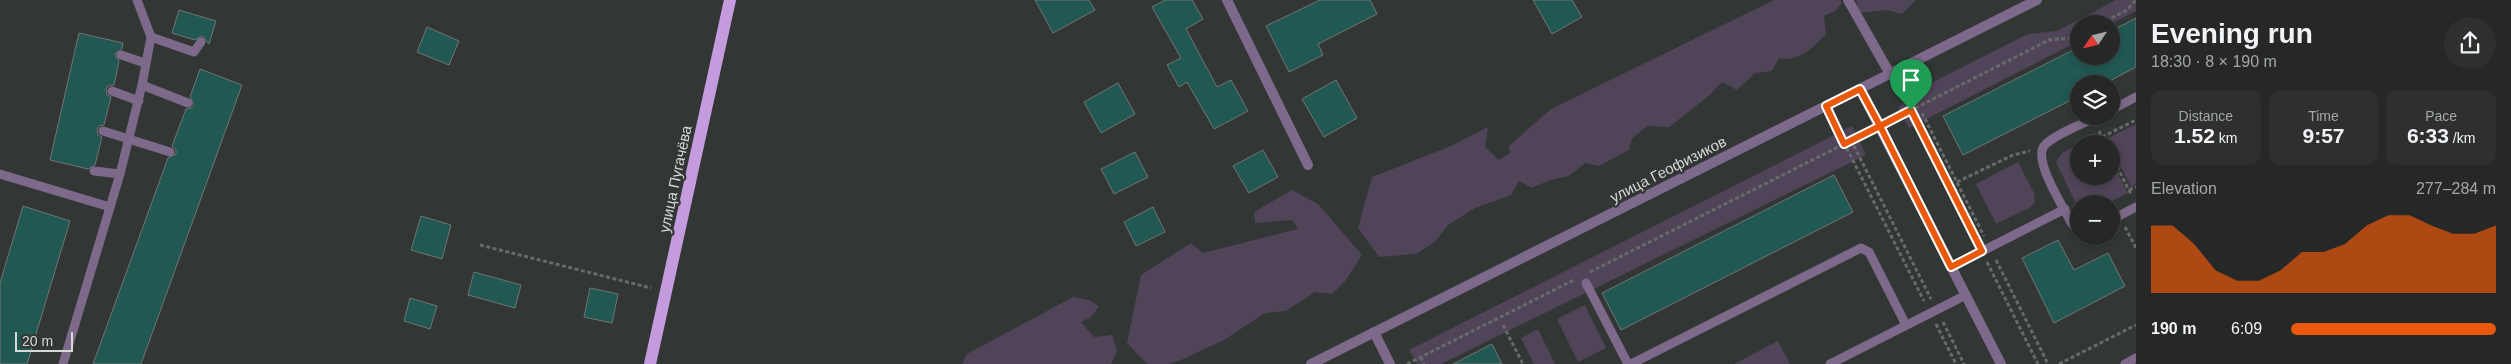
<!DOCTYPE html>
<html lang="en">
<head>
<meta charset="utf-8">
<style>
	:root { --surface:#262828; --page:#2e3030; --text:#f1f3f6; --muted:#a4a6a8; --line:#424445; --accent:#ea580c }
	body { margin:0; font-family:Helvetica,sans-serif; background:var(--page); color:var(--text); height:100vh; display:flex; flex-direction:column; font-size:19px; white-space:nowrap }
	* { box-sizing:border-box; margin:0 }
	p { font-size:16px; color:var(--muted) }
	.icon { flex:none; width:28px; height:28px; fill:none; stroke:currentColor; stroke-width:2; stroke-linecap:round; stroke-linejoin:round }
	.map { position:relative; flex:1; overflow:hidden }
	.drawer { display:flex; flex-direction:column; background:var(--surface); width:375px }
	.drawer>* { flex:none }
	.needle { width:32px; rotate:235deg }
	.buttons { position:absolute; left:2070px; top:15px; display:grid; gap:10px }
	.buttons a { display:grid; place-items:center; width:50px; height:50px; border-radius:50%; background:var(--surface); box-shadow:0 2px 8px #0003,0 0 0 1px var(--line); font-size:25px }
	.scale { position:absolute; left:15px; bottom:12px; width:58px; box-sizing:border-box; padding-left:5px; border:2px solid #d7d9d9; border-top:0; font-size:14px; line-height:18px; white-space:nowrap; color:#d7d9d9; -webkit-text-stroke:4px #323635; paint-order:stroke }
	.pin { position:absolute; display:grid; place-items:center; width:42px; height:42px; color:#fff; margin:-51px -21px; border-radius:50% 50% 50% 0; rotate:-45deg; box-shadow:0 0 5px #0007 }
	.pin .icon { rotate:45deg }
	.round { display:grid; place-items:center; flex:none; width:52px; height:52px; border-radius:26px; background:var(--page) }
	.overview { display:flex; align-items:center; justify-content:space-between; height:85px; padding:0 15px }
	h1 { font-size:28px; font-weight:800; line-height:38px }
	.stats { display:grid; grid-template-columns:repeat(3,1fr); gap:8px; height:85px; padding:5px 15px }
	.stats div { display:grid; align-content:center; border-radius:12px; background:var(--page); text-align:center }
	.stats b { font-size:21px; font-weight:800 }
	.stats small { font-size:14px; font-weight:400 }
	.stats p { font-size:14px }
	.chart { height:140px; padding:10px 15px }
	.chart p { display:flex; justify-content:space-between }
	.chart svg { width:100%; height:90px; margin-top:5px; fill:var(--accent); opacity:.7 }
	ul { padding:0 15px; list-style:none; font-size:16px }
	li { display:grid; grid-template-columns:80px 60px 1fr; align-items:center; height:38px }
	li i { height:12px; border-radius:6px; background:var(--accent) }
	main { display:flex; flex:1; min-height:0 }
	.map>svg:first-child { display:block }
	.green { fill:#504458 }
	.building { fill:#215852; stroke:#717574 }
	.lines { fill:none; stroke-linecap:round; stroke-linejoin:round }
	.path { stroke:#676a69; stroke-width:3; stroke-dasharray:4 2.5; stroke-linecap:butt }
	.service { stroke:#7d6989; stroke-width:9 }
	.minor { stroke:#7d6989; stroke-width:10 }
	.tertiary { stroke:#7d6989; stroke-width:10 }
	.primary { stroke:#c49cdd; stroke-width:12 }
	.route-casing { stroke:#fff; stroke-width:10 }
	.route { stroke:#ea580c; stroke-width:6 }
	.labels { text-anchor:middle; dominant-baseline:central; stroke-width:4.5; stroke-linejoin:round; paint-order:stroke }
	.street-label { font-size:15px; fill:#d7d9d9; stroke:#323635 }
</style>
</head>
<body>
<main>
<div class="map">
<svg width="2136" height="364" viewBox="0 0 2136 364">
	<rect width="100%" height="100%" fill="#323635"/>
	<!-- green -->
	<g class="green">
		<path d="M1774 0H1840L1842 3 1835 11 1824 16 1826 34C1813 48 1799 62 1779 58L1772 71 1755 73 1737 90 1722 82 1710 95 1669 127 1648 126 1632 138 1629 150 1599 166 1585 163 1569 176 1550 180 1532 188 1519 181 1511 195 1475 208 1448 225 1435 242 1416 254 1379 257 1358 228 1372 177 1451 146 1488 127 1485 147 1499 160 1510 153 1509 146 1551 109Z"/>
		<polygon points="1856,0 1916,0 1902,14 1887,10 1859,13"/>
		<polygon points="2116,0 2136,0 2136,11 2111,24 2079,24 2079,41 1909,128 1898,109 1913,92 2028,34 2057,31"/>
		<polygon points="2136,124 2136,184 2131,187 2111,148 2111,144 2106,139"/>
		<polygon points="1852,126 1866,155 1441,364 1417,364 1409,350"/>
		<polygon points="2079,145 2079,176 2111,176 2111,161 2128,193 2106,204 2079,204 2079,210 2056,162 2062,153"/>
		<polygon points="2018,162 2034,193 2035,202 2029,208 1996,224 1976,184"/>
		<polygon points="1292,190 1318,204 1362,255 1346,280 1332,294 1315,292 1286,311 1265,313 1224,340 1179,361 1168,364 1147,364 1127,343 1141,275 1191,243 1203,253 1298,229 1292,220 1255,223 1254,212"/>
		<polygon points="1073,297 1089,300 1099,306 1091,317 1081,322 1094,337 1112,335 1117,351 1111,364 962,364 967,354"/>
		<polygon points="1585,305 1606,348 1578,362 1557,319"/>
		<polygon points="1538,329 1555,364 1534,364 1521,338"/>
		<polygon points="1778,341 1790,364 1734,364"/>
	</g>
	<!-- building -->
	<g class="building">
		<polygon points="1035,0 1089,0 1095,10 1053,33"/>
		<polygon points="1165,0 1192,0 1203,19 1186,29 1217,87 1231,80 1248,111 1214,129 1187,82 1179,87 1167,65 1181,58 1152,7"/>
		<polygon points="1320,0 1370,0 1377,14 1318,44 1323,55 1289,72 1266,26"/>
		<polygon points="1533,0 1572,0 1582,17 1552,34"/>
		<polygon points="179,10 216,21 209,44 202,36 195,40 172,33"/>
		<polygon points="2136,18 2136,67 2104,84 2079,84 2079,96 1963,155 1943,116 2079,47 2079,56 2111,56 2111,31"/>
		<polygon points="427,27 459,41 449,65 417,52"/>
		<polygon points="79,33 123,43 122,49 115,54 119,61 114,85 108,86 106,89 107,95 111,97 104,125 99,126 97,130 98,135 102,137 95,165 88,169 50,160"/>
		<polygon points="200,69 242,85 141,364 93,364 168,158 176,154 176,150 172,146 186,109 191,108 194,105 190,97"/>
		<polygon points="1336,80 1357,118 1324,137 1302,99"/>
		<polygon points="1118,83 1135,114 1101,133 1084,102"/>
		<polygon points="1263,150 1278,177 1249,193 1233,166"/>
		<polygon points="1135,152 1148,177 1114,194 1101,169"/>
		<polygon points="1834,175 1853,212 1621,330 1602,293"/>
		<polygon points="23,206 70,221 27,364 0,364 0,283"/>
		<polygon points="1153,207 1165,232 1136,246 1124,222"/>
		<polygon points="421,216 451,225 442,259 411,250"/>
		<polygon points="2058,240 2074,270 2108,253 2125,286 2054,323 2022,258"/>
		<polygon points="474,272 521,285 515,308 468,295"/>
		<polygon points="590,288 618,294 612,323 584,317"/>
		<polygon points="410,298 437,306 430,329 404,321"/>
		<polygon points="1492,344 1502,364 1453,364"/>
	</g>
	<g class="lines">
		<!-- path -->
		<g class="path">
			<polyline points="2100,24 2127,10 2136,0"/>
			<polyline points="1911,110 1977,240"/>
			<polyline points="1922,113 1984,236"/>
			<polyline points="1832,119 1924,301"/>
			<polyline points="1892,120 2049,40 2071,38 2079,34"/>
			<polyline points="2099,131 2105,144"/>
			<polyline points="2102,137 2136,120"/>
			<polyline points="1851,140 1931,299"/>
			<polyline points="2111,155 2131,194"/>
			<polyline points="1957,182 2013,155 2030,151"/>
			<polyline points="2129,190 2136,187"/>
			<polyline points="2125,227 2136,248"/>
			<polyline points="480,245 651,288"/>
			<polyline points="1996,260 2048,364"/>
			<polyline points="1987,262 2038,364"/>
			<polyline points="1590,272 1866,133"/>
			<polyline points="1943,322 1964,364"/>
			<polyline points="1936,324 1956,364"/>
			<polyline points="1503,325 1523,364"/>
			<polyline points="1421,357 1424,364"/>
			<polyline points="1407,364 1574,280"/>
			<polyline points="2059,364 2136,325"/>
		</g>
		<!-- service -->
		<g class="service">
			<polyline points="151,37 194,52 201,42"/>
			<polyline points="121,55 145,63"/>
			<polyline points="142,85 188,103"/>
			<polyline points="112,91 139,101"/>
			<polyline points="2111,110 2136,97"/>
			<polyline points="103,131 170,152"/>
			<polyline points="94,171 120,174"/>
			<polyline points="0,174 110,207"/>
			<polyline points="2111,220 2136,207"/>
			<path d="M2079 229 2072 224C2064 208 2033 161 2044 146 2053 135 2085 123 2098 116"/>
			<polyline points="1951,267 2065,209"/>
			<polyline points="1586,283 1628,364"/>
			<polyline points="63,364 120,174 142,85 151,37 137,0"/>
			<polyline points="1631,364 1861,248 1869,252 1906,325"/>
			<polyline points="1830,364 1966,295"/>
			<polyline points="2125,364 2136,358"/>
		</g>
		<!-- minor -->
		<g class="minor">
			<polyline points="1227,0 1308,165"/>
			<polyline points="1848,0 1890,74"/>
			<polyline points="1860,89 2001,364"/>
			<polyline points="1374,332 1390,364"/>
		</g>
		<!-- tertiary -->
		<polyline class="tertiary" points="1311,364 2037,0"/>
		<!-- primary -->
		<polyline class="primary" points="650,364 730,0"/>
	</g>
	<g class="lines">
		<!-- route casing -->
		<g class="route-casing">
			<polyline id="route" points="1911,110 1880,126 1860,89 1826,106 1844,144 1880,126 1951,267 1982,251 1911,110"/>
		</g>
		<!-- route -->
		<use href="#route" class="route"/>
	</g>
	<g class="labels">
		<!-- street labels -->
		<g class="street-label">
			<text transform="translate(1668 169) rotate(-27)">улица Геофизиков</text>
			<text transform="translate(675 179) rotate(-78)">улица Пугачёва</text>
		</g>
	</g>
</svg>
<div class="buttons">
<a><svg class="needle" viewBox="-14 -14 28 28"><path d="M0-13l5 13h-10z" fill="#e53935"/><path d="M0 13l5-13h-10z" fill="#a4a6a8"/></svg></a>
<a><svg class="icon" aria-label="layers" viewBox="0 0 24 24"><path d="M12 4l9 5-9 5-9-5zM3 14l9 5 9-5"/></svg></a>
<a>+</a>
<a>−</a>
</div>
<div class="scale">20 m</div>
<div class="pin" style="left:1911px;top:110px;background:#1e9e55"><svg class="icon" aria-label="arrive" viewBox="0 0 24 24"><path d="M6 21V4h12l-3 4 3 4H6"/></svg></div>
</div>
<section class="drawer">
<div class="overview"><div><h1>Evening run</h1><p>18:30 · 8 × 190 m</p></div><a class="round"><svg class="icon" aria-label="share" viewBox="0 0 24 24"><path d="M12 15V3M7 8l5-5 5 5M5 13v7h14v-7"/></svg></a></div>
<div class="stats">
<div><p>Distance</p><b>1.52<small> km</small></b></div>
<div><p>Time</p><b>9:57</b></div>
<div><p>Pace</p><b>6:33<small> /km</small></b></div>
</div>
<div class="chart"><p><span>Elevation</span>277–284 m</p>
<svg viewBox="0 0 160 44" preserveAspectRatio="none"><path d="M0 44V11L10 11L20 20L30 33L40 38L50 38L60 33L70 24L80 24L90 20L100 11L110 6L120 6L130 11L140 15L150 15L160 11V44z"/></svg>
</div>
<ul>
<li><b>190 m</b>6:09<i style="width:100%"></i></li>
</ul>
</section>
</main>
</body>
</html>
